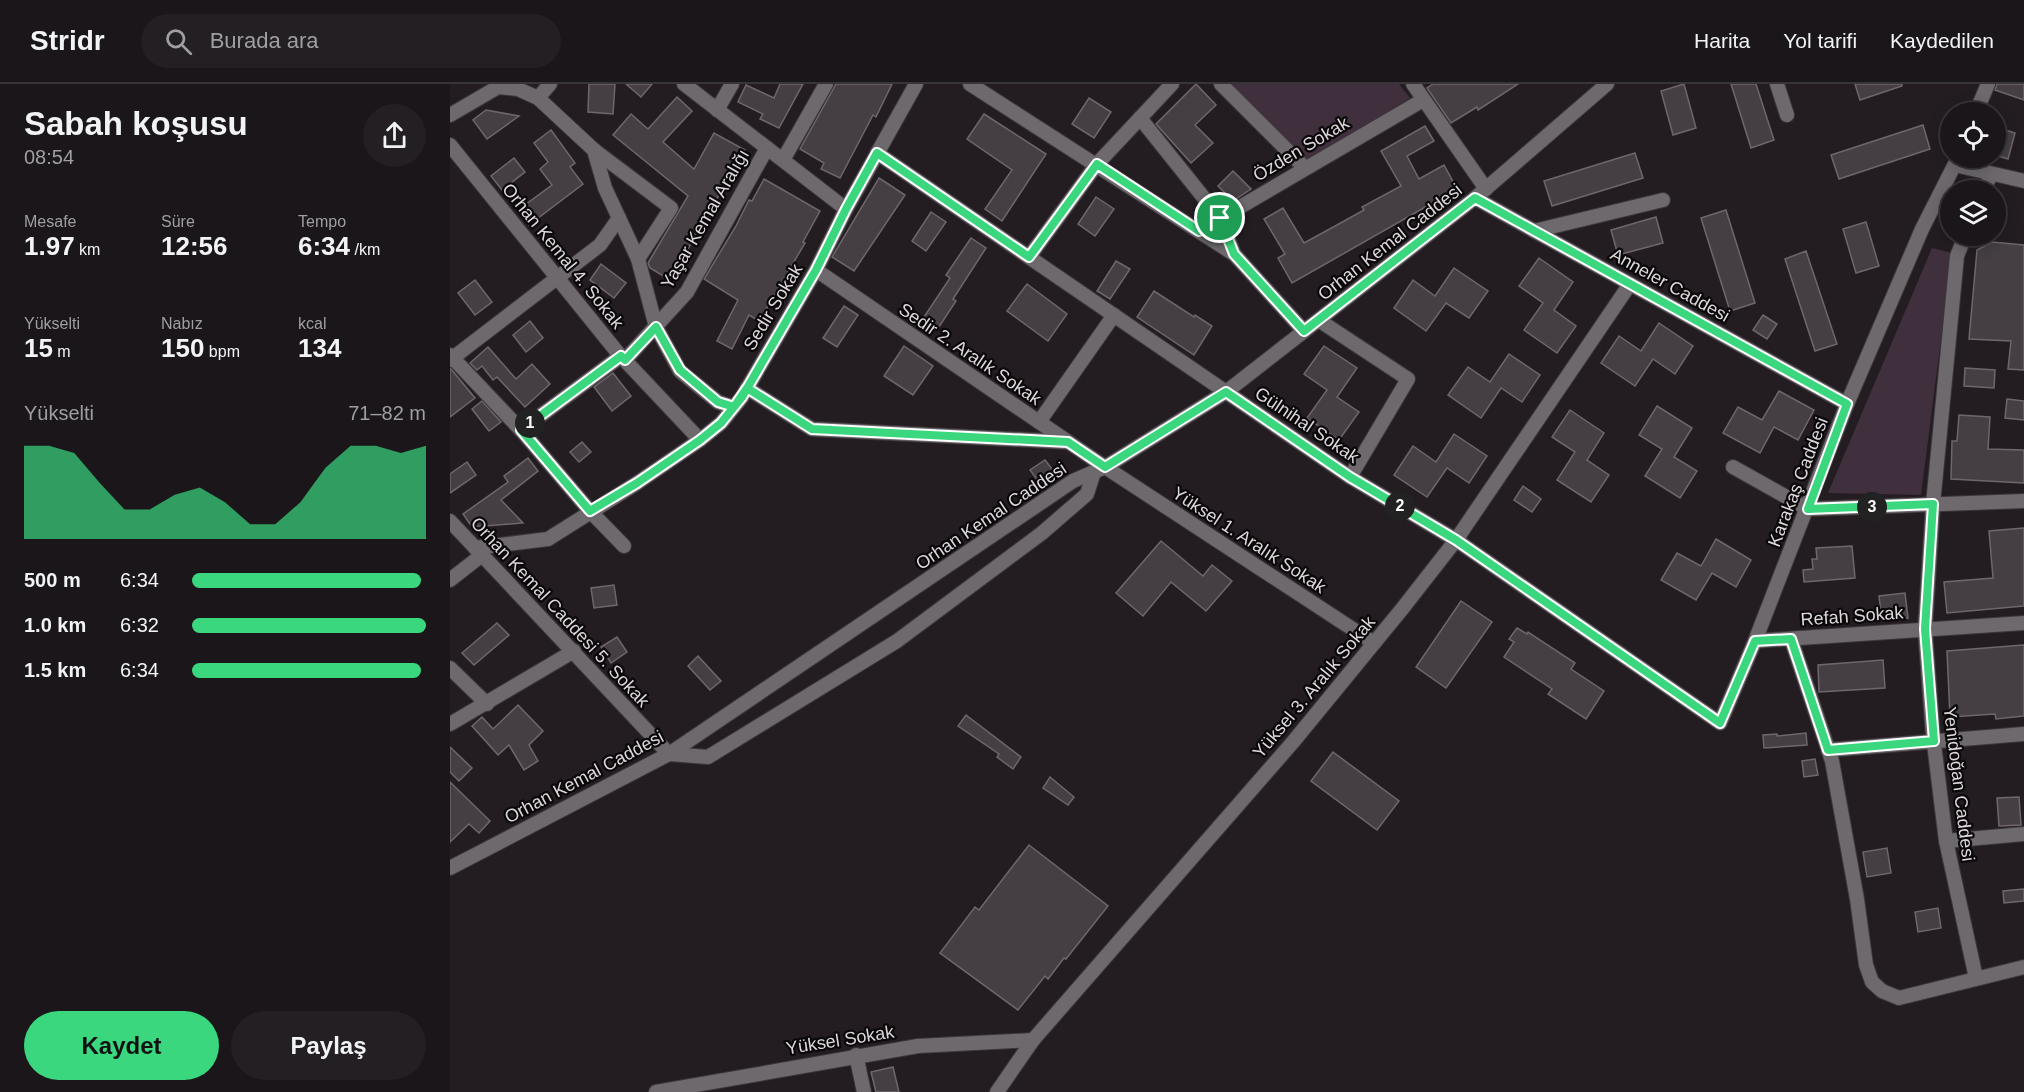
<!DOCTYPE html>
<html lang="tr">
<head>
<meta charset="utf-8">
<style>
	:root { --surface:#1a161a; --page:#231f23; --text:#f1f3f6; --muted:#9f9fa2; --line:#383539; --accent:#3ad77f }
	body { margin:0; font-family:Helvetica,sans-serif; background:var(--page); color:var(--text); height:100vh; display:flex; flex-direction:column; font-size:22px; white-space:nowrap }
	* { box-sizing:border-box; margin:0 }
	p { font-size:20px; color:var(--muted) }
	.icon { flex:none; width:33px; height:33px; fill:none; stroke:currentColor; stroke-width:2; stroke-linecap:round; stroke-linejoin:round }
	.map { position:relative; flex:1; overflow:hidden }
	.details { display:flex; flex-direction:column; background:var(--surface); width:450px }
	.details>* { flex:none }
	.fabs { position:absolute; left:1490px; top:18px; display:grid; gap:12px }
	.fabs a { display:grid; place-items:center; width:66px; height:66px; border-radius:50%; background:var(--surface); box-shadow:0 3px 15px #0003,0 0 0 2px var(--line); font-size:30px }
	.pin { position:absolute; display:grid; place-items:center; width:51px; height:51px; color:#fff; margin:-26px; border:3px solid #fff; border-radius:50%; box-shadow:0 2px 6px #0007 }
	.km { position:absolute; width:30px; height:30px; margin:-15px; border-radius:50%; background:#222; color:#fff; font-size:16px; line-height:30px; text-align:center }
	.round { display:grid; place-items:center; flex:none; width:63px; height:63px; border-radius:32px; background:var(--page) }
	.headline { display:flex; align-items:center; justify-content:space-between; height:102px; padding:0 24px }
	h1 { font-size:33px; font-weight:700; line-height:45px }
	.figures { display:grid; grid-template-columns:repeat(3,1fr); gap:9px; height:102px; padding:6px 24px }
	.figures div { display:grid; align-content:center }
	.figures b { font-size:26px; font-weight:700 }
	.figures small { font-size:16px; font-weight:400 }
	.figures p { font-size:16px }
	.chart { height:168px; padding:12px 24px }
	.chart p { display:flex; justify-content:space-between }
	.chart svg { width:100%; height:108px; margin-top:6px; fill:var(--accent); opacity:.7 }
	.button { display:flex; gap:12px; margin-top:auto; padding:12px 24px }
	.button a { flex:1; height:69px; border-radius:36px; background:var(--accent); color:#111; font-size:24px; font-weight:700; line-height:69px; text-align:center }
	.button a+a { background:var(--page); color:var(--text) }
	ul { padding:0 24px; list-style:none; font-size:20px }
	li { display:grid; grid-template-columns:96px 72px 1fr; align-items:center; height:45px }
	li i { height:15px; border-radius:8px; background:var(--accent) }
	header { display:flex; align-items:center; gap:36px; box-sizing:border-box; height:84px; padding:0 30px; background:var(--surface); border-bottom:2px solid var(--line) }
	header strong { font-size:28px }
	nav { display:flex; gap:33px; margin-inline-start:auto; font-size:21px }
	.search { width:420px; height:54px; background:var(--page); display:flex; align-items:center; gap:15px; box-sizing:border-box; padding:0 21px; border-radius:33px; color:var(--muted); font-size:22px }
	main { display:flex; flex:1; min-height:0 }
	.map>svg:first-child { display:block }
	.green { fill:#402f3d }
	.building { fill:#453f44; stroke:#6e666c; stroke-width:1.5 }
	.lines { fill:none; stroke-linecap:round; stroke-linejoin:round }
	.minor-casing { stroke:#3d373c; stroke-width:16 }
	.minor { stroke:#6d696c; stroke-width:14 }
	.route-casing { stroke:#fff; stroke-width:12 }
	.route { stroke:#3ad77f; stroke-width:8 }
	.labels { text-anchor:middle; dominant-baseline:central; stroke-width:4.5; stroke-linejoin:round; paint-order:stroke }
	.street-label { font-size:18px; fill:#ddd8dc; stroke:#0b080a }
</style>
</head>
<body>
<header>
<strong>Stridr</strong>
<div class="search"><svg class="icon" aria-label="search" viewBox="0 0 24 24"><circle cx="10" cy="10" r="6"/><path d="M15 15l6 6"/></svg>Burada ara</div>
<nav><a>Harita</a><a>Yol tarifi</a><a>Kaydedilen</a></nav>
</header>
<main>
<section class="details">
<div class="headline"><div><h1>Sabah koşusu</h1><p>08:54</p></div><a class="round"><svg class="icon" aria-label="share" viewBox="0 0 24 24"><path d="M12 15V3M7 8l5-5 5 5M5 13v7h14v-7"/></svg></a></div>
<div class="figures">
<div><p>Mesafe</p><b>1.97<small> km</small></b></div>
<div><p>Süre</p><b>12:56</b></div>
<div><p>Tempo</p><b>6:34<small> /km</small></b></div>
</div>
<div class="figures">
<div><p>Yükselti</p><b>15<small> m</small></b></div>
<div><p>Nabız</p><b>150<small> bpm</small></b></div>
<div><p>kcal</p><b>134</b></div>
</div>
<div class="chart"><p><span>Yükselti</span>71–82 m</p>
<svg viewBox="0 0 160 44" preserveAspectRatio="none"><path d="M0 44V6L10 6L20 9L30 21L40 32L50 32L60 26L70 23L80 29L90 38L100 38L110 29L120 15L130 6L140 6L150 9L160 6V44z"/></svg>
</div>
<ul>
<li><b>500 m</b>6:34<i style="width:98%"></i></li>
<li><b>1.0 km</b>6:32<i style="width:100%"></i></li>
<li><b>1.5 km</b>6:34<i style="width:98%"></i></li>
</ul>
<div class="button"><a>Kaydet</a><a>Paylaş</a></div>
</section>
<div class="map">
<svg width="1574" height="1008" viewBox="0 0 1574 1008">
	<rect width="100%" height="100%" fill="#231d22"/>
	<!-- green -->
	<g class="green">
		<polygon points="780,0 949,0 960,14 856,78"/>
		<polygon points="1482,164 1502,169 1471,411 1378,409"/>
	</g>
	<!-- building -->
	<g class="building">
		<polygon points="139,0 165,0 163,30 138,28"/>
		<polygon points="176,0 202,0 191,13"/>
		<polygon points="330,0 353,0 329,44 310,35 313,30 288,18 296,1 324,14"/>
		<polygon points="386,0 442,0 426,33 423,31 390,94 371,85 374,79 350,65"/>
		<polygon points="746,0 766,21 745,41 763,59 741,79 706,40"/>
		<polygon points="983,0 1068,0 1028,26 1027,23 1001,39 977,4"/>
		<polygon points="1234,0 1246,44 1223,51 1211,7"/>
		<polygon points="1281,0 1306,0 1324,56 1301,64"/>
		<polygon points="1405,0 1452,0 1452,2 1410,16"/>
		<polygon points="1547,0 1574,0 1574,16 1545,6"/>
		<polygon points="227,13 242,27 213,58 244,85 264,49 295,66 220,196 200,184 198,179 238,112 163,51 181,30 198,45"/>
		<polygon points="639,14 661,28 644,54 622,40"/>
		<polygon points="36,26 69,32 37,55 23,36"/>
		<polygon points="534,30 596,70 552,137 535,125 562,86 517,55"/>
		<polygon points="1473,41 1480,65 1389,95 1381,71"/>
		<polygon points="975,42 984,57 957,72 969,95 994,81 1007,105 842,199 828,174 835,170 814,135 833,124 854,159 887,141 914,126 912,123 951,102 931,67"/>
		<polygon points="1552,45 1565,49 1558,75 1545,71"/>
		<polygon points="101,46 125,79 120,83 133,100 79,141 68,126 102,101 90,85 98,78 84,59"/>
		<polygon points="1185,69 1193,94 1102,122 1094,97"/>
		<polygon points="64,74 75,88 52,106 41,92"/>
		<polygon points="783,87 801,105 783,117 768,102"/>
		<polygon points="429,94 455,111 404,187 382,173"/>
		<polygon points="314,95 370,127 353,158 355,159 309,237 299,231 282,265 267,257 288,216 254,195 286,142 299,116 302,117"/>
		<polygon points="646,113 664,125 645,152 628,140"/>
		<polygon points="1276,126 1305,219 1280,227 1251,134"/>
		<polygon points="481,128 496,138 476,167 462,157"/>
		<polygon points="1206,133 1213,159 1168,171 1161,146"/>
		<polygon points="1416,138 1429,182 1406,189 1393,145"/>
		<polygon points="521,154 536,164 503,215 506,217 487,246 472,236 500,194 496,191"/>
		<polygon points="1542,158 1574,161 1574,286 1558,285 1561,257 1519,255 1527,166"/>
		<polygon points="1356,167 1387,260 1365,267 1335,175"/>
		<polygon points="1089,174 1123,198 1104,226 1126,242 1107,269 1074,246 1093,219 1069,202"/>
		<polygon points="666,177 680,185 660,215 647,207"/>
		<polygon points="151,180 176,199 164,214 140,196"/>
		<polygon points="1004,184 1038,207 1019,234 996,219 976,247 944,224 963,196 985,212"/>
		<polygon points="25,196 42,218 25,231 8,209"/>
		<polygon points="577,200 617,230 598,257 557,227"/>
		<polygon points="704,207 744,233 745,231 762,242 744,271 687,233"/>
		<polygon points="394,222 408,231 387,263 373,254"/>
		<polygon points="1313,231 1327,240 1317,255 1303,246"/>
		<polygon points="80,237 93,254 76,268 63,251"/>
		<polygon points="1209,239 1243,262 1225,290 1203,275 1185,302 1151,279 1169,252 1191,267"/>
		<polygon points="454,262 483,282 463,311 434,292"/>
		<polygon points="874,262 907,284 887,313 909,328 889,356 857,334 877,306 854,290"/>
		<polygon points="38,263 66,295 82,280 100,300 75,323 47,293 43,296 32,282 27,286 20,279"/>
		<polygon points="1059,270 1090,291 1072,318 1051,304 1031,334 998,311 1018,283 1040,298"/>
		<polygon points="1515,284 1545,286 1544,304 1514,302"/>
		<polygon points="1,285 25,314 0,333 0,285"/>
		<polygon points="163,289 181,312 162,327 144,303"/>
		<polygon points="1329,307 1364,326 1348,356 1324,343 1310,369 1273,349 1288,323 1312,336"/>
		<polygon points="1557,315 1574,317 1574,336 1555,334"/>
		<polygon points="32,317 51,338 39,347 22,325"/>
		<polygon points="1207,322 1242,344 1224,373 1247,387 1230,414 1195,392 1212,365 1189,351"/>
		<polygon points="1120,326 1154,349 1137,376 1159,391 1141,418 1107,396 1125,368 1102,353"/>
		<polygon points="1509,331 1540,333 1538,365 1574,366 1574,399 1501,395 1502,357 1507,357"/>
		<polygon points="1004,350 1037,372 1019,399 997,384 977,413 944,391 963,362 986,378"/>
		<polygon points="132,358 141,368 129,378 120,368"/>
		<polygon points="78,374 88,387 51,416 73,439 22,443 13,430 58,398 54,392"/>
		<polygon points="595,376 605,389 590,400 580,386"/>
		<polygon points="17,378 26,391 0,409 0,390"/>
		<polygon points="1073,402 1091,415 1082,428 1064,416"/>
		<polygon points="1574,444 1574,522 1497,529 1494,498 1543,494 1539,447"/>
		<polygon points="1266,455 1301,476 1286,503 1262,489 1246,516 1211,496 1227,469 1251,482"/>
		<polygon points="711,457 753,492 762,481 782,497 756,527 721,498 693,532 666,509"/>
		<polygon points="1402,462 1405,494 1354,498 1353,486 1363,485 1362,475 1367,475 1366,464"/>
		<polygon points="164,501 167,521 144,524 141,504"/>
		<polygon points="1455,509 1458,534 1432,537 1429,512"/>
		<polygon points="1011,517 1042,538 996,604 966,583"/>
		<polygon points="47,539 59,551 24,581 12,569"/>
		<polygon points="1067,544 1077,550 1078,548 1125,579 1121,585 1154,607 1136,635 1098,610 1102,605 1054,573 1064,558 1059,555"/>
		<polygon points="167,553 177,568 161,579 151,563"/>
		<polygon points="1574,561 1574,632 1546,635 1545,630 1500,633 1497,567"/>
		<polygon points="248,572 271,597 260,606 238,582"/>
		<polygon points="1433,576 1435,604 1369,608 1368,581"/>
		<polygon points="68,621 93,647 79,661 88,677 74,686 59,661 48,671 22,642 32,633 43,645"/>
		<polygon points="516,631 571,673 563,685 547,673 549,670 508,642"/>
		<polygon points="1356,649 1357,661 1314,664 1313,651 1327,650 1327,652"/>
		<polygon points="0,663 22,684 9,697 0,688"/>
		<polygon points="883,668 949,717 927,746 861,697"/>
		<polygon points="1365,675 1368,691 1354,693 1352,677"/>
		<polygon points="600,693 624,713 618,721 593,704"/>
		<polygon points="0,698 40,737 29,749 19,740 0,758"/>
		<polygon points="1569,713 1571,741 1549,742 1547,714"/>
		<polygon points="579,761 658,822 616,875 614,874 598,895 595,892 568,926 490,869 525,823 529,826"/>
		<polygon points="1437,764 1441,789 1417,793 1413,768"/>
		<polygon points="1574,805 1574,817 1554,819 1553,807"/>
		<polygon points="1488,824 1491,844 1468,848 1465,828"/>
		<polygon points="443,983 449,1008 426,1008 421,988"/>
	</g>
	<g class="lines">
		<!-- minor casing -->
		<g class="minor-casing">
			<g id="minor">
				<polyline points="234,0 396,125"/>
				<polyline points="520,0 784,170 854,247"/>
				<polyline points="771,0 855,84"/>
				<polyline points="963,0 1036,105"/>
				<polyline points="1327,0 1337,31"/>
				<polyline points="88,14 100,0"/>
				<polyline points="267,26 282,0"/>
				<polyline points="1526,28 1538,0"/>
				<polyline points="0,31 48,3 68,5 88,14 144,66 155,104 188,175 206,243 230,287 268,318 283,323"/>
				<polyline points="690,34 770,134 784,170"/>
				<polyline points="0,61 168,269 250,356"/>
				<polyline points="144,66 221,124 188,175"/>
				<polyline points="427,69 900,393 1006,456 1270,639 1305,557 1397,320 1472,145 1508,74"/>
				<polyline points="333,76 376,0"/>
				<polyline points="1505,81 1574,97"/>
				<polyline points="1534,106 1541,90"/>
				<polyline points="1025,114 1397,320"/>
				<polyline points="749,147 973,16"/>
				<polyline points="1084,147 1213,116"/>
				<polyline points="1515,152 1507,172 1483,420 1475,545 1483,652 1496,757 1526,894"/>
				<polyline points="579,173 647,80 722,0"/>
				<polyline points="366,186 655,383 924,559"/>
				<polyline points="870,237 958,295 900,393"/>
				<polyline points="0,271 71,346 140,427 174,462"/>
				<polyline points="0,276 150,161 169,134"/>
				<polyline points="175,276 237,208 317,64"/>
				<polyline points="297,304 362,345 618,358"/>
				<polyline points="589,338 664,231"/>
				<polyline points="71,346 171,272"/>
				<polyline points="1283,383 1358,425 1574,417"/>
				<polyline points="0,437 219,670 258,673 447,557 592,449 637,410 644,388"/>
				<polyline points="25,464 98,455 187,399 250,356 271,339 292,313 366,186 396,125 466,0"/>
				<polyline points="0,496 32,471"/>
				<polyline points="1341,555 1382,677 1407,815 1416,881 1422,898 1432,907 1449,914 1574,883"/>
				<polyline points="1305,557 1574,539"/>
				<polyline points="0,584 37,620"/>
				<polyline points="0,640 124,567"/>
				<polyline points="1378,666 1574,650"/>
				<polyline points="1496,757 1574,750"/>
				<polyline points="0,784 219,670 623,397 655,383 776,308 1025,114 1157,0"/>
				<polyline points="406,971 414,1008"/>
				<polyline points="206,1008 468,962 583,956"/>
				<polyline points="547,1008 583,956 843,658 952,525 1006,456 1180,200"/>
			</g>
		</g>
		<!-- minor -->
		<use href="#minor" class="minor"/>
	</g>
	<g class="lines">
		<!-- route casing -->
		<g class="route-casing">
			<polyline id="route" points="770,134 749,147 647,80 579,173 427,69 396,125 366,186 292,313 271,339 250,356 187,399 140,427 71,346 171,272 175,276 206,243 230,286 268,318 284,323 297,304 362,345 618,358 655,383 776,308 900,393 1006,456 1270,639 1305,557 1341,555 1378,666 1484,657 1475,545 1483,420 1358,425 1397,320 1025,114 854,247 784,170 770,134"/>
		</g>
		<!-- route -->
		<use href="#route" class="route"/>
	</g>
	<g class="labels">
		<!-- street labels -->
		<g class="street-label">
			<text transform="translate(851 65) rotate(-31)">Özden Sokak</text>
			<text transform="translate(255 135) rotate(-60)">Yaşar Kemal Aralığı</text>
			<text transform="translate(940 158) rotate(-38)">Orhan Kemal Caddesi</text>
			<text transform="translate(113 172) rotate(51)">Orhan Kemal 4. Sokak</text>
			<text transform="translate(1220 201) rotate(29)">Anneler Caddesi</text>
			<text transform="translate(323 223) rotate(-59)">Sedir Sokak</text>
			<text transform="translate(520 270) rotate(34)">Sedir 2. Aralık Sokak</text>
			<text transform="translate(857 341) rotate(34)">Gülnihal Sokak</text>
			<text transform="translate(1348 398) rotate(-69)">Karakaş Caddesi</text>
			<text transform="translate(541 432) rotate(-34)">Orhan Kemal Caddesi</text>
			<text transform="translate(799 456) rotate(33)">Yüksel 1. Aralık Sokak</text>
			<text transform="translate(110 528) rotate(47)">Orhan Kemal Caddesi 5. Sokak</text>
			<text transform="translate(1402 532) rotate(-4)">Refah Sokak</text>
			<text transform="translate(864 603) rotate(-50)">Yüksel 3. Aralık Sokak</text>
			<text transform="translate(134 693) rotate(-28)">Orhan Kemal Caddesi</text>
			<text transform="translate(1509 700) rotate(83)">Yenidoğan Caddesi</text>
			<text transform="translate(390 956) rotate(-9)">Yüksel Sokak</text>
		</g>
	</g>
</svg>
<div class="fabs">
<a><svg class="icon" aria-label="locate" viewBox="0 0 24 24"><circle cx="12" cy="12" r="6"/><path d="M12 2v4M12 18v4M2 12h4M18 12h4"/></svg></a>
<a><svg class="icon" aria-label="layers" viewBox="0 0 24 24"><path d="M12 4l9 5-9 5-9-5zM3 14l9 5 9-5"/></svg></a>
</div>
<div class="pin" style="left:770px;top:134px;background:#1e9e55"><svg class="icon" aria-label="arrive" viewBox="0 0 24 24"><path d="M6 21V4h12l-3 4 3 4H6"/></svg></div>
<b class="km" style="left:80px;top:339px">1</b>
<b class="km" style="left:950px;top:422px">2</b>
<b class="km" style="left:1422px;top:423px">3</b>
</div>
</main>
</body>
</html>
